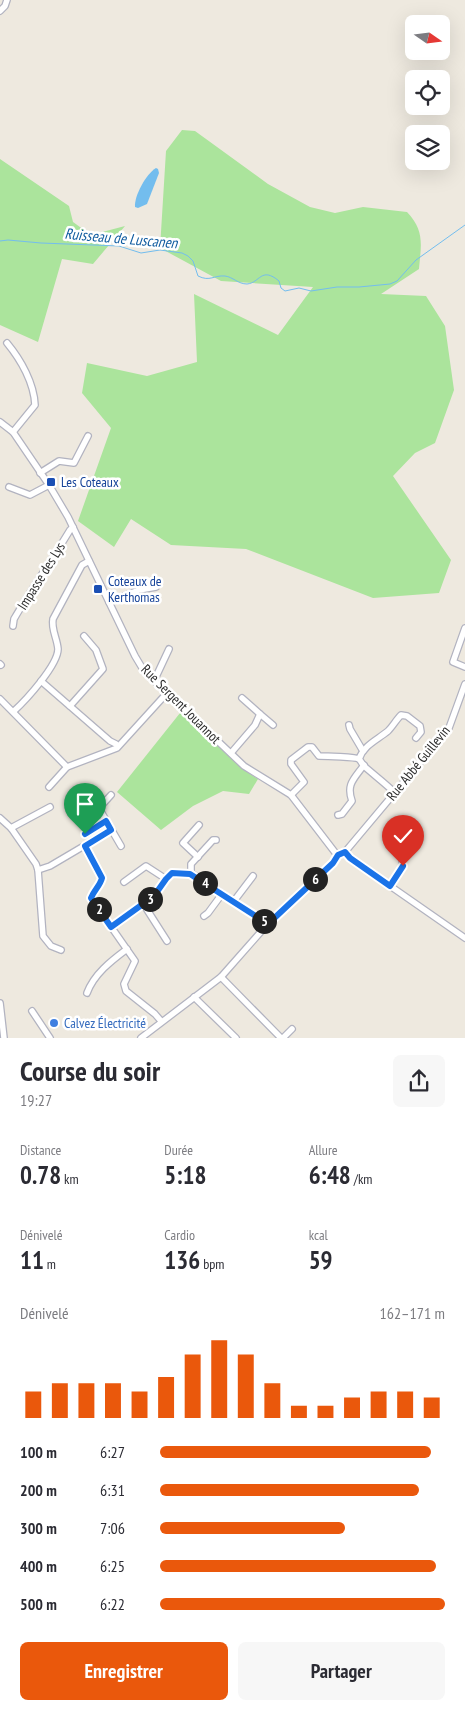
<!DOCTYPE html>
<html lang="fr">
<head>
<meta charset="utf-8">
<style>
	:root { --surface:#fff; --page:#f7f7f7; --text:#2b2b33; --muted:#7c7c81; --accent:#ea580c }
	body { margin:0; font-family:"PT Sans Narrow",sans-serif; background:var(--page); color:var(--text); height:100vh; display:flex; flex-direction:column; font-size:19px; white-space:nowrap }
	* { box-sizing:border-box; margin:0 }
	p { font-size:16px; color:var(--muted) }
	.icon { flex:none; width:28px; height:28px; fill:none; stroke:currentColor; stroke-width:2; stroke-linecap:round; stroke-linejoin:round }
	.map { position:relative; height:1038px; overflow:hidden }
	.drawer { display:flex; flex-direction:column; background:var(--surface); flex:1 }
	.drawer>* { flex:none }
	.needle { width:32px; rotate:104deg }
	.fabs { position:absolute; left:405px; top:15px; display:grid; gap:10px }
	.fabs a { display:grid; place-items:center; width:45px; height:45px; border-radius:8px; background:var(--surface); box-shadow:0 5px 20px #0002; font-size:25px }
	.pin { position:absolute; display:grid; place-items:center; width:42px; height:42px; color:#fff; margin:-51px -21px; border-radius:50% 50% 50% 0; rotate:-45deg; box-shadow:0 0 5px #0007 }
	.pin .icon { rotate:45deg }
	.km { position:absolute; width:25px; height:25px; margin:-12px; border-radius:50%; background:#222; color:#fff; font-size:14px; line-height:25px; text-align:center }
	.round { display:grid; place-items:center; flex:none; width:52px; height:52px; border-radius:8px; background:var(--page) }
	.headline { display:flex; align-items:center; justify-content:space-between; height:85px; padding:0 20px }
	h1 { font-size:28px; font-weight:700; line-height:38px }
	.stats { display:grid; grid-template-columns:repeat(3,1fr); gap:8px; height:85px; padding:5px 20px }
	.stats div { display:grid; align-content:center }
	.stats b { font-size:25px; font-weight:700 }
	.stats small { font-size:14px; font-weight:400 }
	.stats p { font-size:14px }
	.chart { height:140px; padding:10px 20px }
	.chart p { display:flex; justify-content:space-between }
	.chart svg { width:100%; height:90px; margin-top:5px; stroke:var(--accent); stroke-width:6 }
	.primary-button { display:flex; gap:10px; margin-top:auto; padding:10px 20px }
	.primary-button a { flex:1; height:58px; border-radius:8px; background:var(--accent); color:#fff; font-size:20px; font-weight:700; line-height:58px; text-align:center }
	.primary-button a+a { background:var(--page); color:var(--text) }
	ul { padding:0 20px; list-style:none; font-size:16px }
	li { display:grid; grid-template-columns:80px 60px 1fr; align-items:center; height:38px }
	li i { height:12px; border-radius:6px; background:var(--accent) }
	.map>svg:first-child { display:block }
	.green { fill:#abe49c }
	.water { fill:#73bdee }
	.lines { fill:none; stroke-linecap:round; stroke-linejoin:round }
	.stream { stroke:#73bdee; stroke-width:1 }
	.minor-casing { stroke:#b2b3c0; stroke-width:8 }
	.minor { stroke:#fff; stroke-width:5.5 }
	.route-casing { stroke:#fff; stroke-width:10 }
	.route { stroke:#1a73e8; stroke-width:6 }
	.transit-dot { fill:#1a4fb4; stroke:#fff; stroke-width:2 }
	.shop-dot { fill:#3f7fe0; stroke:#fff; stroke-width:2 }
	.labels { text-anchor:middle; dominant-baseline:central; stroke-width:5; stroke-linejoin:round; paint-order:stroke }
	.transit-label { font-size:14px; fill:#164399; stroke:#fff; text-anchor:start }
	.street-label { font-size:14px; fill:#2c2c2c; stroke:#fff }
	.shop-label { font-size:14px; fill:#366cbe; stroke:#fff; text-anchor:start }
	.water-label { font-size:15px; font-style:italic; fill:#0e5a9f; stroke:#fff }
</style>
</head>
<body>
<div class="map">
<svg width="465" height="1038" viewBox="0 0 465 1038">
	<rect width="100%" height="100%" fill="#eee9df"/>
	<!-- green -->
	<g class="green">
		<path d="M182 130 195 131 268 184 310 207 335 213 363 207 407 212C425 231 421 245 419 269L381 294 426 296 445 326 454 390 435 443 415 453 393 476 451 560 439 593 373 598 246 549 171 545 131 519 114 547 78 521 111 428 82 393 87 363 147 376 197 362 194 294 278 335 313 287 221 281 160 248 166 151Z"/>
		<polygon points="0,159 69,206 73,222 91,235 125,226 93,264 62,259 38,342 0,325"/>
		<polygon points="184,708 241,768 258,779 249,794 223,791 193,806 161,830 117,792"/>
	</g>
	<!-- water -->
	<path class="water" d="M156 168 158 169 159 173 147 204 138 208 135 207C134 196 146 174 156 168Z"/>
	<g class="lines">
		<!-- stream -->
		<path class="stream" d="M0 241 8 240 41 243 119 246 141 253 160 250 182 253 188 256 193 261 198 276C210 282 214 275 225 276 233 277 238 284 247 284 260 283 261 266 279 281L281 288 285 291 299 288 311 291 337 287H359L390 284 397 281 416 260 465 225"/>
		<!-- minor casing -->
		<g class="minor-casing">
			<g id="minor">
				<polyline points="0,11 5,6 7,0"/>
				<path d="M7 343C21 360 34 383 35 405L13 432"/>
				<polyline points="0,422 13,432 49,485 68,517 135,656 144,671 244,766 291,795 337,855"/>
				<polyline points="40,473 59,461 74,463 88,436"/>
				<polyline points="9,487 30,495 49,485"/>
				<polyline points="109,602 139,590 156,587"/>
				<path d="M13 626 14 619C32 588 52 560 70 530L73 527"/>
				<polyline points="465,628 453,662 465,667"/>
				<polyline points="0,664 1,665"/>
				<polyline points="41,681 110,741 116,744"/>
				<polyline points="154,681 169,649"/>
				<polyline points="242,698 260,714"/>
				<polyline points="0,699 67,767"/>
				<polyline points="70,706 103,669 96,650 84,636"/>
				<path d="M14 711C26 700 58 665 58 649 57 638 51 629 53 619L82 565 89 561"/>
				<polyline points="349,725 350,729 363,751"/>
				<polyline points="231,753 255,725 260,714 273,725"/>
				<path d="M359 759C364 745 377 740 388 731 393 726 396 720 401 715L407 716 420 726 421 732 416 738"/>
				<polyline points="49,787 67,767 117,748 167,693"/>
				<polyline points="111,795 101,806 100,810 121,846"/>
				<path d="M291 795 304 782 291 764V760L308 747H312L319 756C325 756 356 757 359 759 361 761 362 764 364 766 374 775 385 783 395 793"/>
				<path d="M338 815 342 814 352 801C346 784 354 779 364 765"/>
				<polyline points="0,818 11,828 36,864 38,870 43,936 51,946 61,950"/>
				<polyline points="11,828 50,807"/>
				<polyline points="85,833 106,821"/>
				<path d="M85 846 102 878C100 886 94 890 91 898L135 961 124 984 126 991 155 1014 161 1021"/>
				<polyline points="345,852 350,858 465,938"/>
				<polyline points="198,857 183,843 199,825"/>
				<polyline points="38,870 50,866 111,830"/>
				<polyline points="191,873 191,864 213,840 216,840"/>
				<polyline points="124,882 146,866 166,879"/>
				<polyline points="391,886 403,866 399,841"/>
				<polyline points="234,901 253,876"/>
				<polyline points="144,905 167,941"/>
				<polyline points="204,916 208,913 222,894"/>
				<polyline points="111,927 154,896 166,879 172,873 191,873 268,924"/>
				<polyline points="221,977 281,1038"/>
				<path d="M87 993C94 974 111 961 127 949"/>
				<polyline points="194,997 236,1038"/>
				<polyline points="0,1003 4,1038"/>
				<polyline points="32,1011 50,1038"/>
				<polyline points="141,1038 221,977 273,918 333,863 337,855 345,852 449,728 465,684"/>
				<polyline points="283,1038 292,1029"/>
			</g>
		</g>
		<!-- minor -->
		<use href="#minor" class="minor"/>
	</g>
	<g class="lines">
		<!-- route casing -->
		<g class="route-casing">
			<path id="route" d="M85 834 106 821 111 830 85 846 102 878C100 886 94 890 91 898L111 927 154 896 166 879 172 873 190 874 268 924 333 863 338 855 345 852 350 858 390 886 403 866"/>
		</g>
		<!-- route -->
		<use href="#route" class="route"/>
	</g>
	<!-- markers -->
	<g class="transit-dot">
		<rect x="46" y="477" width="10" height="10" rx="2.5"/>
		<rect x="93" y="584" width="10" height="10" rx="2.5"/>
	</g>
	<circle class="shop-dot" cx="54" cy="1023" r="5"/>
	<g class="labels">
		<!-- transit labels -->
		<g class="transit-label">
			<text x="61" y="482">Les Coteaux</text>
			<text x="108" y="581">Coteaux de<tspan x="108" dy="16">Kerthomas</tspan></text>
		</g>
		<!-- street labels -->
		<g class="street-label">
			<text transform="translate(41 576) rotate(-58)">Impasse des Lys</text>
			<text transform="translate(181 704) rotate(45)">Rue Sergent Jouannot</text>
			<text transform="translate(418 763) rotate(-51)">Rue Abbé Guillevin</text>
		</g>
		<!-- shop labels -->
		<g class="shop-label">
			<text x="64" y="1023">Calvez Électricité</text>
		</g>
		<!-- water labels -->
		<g class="water-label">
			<text transform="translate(121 238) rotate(5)">Ruisseau de Luscanen</text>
		</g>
	</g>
</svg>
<div class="fabs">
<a><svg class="needle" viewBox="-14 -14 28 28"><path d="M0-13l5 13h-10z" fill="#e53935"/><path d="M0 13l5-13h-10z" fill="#7c7c81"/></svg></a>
<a><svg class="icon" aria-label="locate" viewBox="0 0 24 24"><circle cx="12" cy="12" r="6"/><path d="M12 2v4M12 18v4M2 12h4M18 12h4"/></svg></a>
<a><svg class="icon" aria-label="layers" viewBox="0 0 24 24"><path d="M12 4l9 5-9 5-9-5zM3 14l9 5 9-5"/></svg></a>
</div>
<div class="pin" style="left:85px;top:834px;background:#1e9e55"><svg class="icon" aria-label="arrive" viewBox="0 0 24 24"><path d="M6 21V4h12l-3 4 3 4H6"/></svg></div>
<div class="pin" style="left:403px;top:866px;background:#d93025"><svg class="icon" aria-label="check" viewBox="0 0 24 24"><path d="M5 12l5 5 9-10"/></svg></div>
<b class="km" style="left:99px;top:909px">2</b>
<b class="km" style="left:150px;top:899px">3</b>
<b class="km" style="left:205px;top:883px">4</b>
<b class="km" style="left:264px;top:921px">5</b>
<b class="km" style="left:315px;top:879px">6</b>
</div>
<section class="drawer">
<div class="headline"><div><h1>Course du soir</h1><p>19:27</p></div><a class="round"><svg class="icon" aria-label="share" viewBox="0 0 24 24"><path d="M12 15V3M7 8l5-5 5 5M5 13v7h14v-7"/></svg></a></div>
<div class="stats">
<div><p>Distance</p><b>0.78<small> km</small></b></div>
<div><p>Durée</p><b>5:18</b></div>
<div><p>Allure</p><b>6:48<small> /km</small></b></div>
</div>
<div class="stats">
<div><p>Dénivelé</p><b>11<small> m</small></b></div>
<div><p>Cardio</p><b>136<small> bpm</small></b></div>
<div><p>kcal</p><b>59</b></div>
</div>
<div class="chart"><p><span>Dénivelé</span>162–171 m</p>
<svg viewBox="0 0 160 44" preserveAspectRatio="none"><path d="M5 44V31M15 44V27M25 44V27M35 44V27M45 44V31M55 44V24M65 44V13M75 44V6M85 44V13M95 44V27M105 44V38M115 44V38M125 44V34M135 44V31M145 44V31M155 44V34"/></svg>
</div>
<ul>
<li><b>100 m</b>6:27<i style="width:95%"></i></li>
<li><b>200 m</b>6:31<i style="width:91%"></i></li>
<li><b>300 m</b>7:06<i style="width:65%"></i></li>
<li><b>400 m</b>6:25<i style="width:97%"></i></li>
<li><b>500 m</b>6:22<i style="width:100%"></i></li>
</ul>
<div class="primary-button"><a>Enregistrer</a><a>Partager</a></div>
</section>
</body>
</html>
